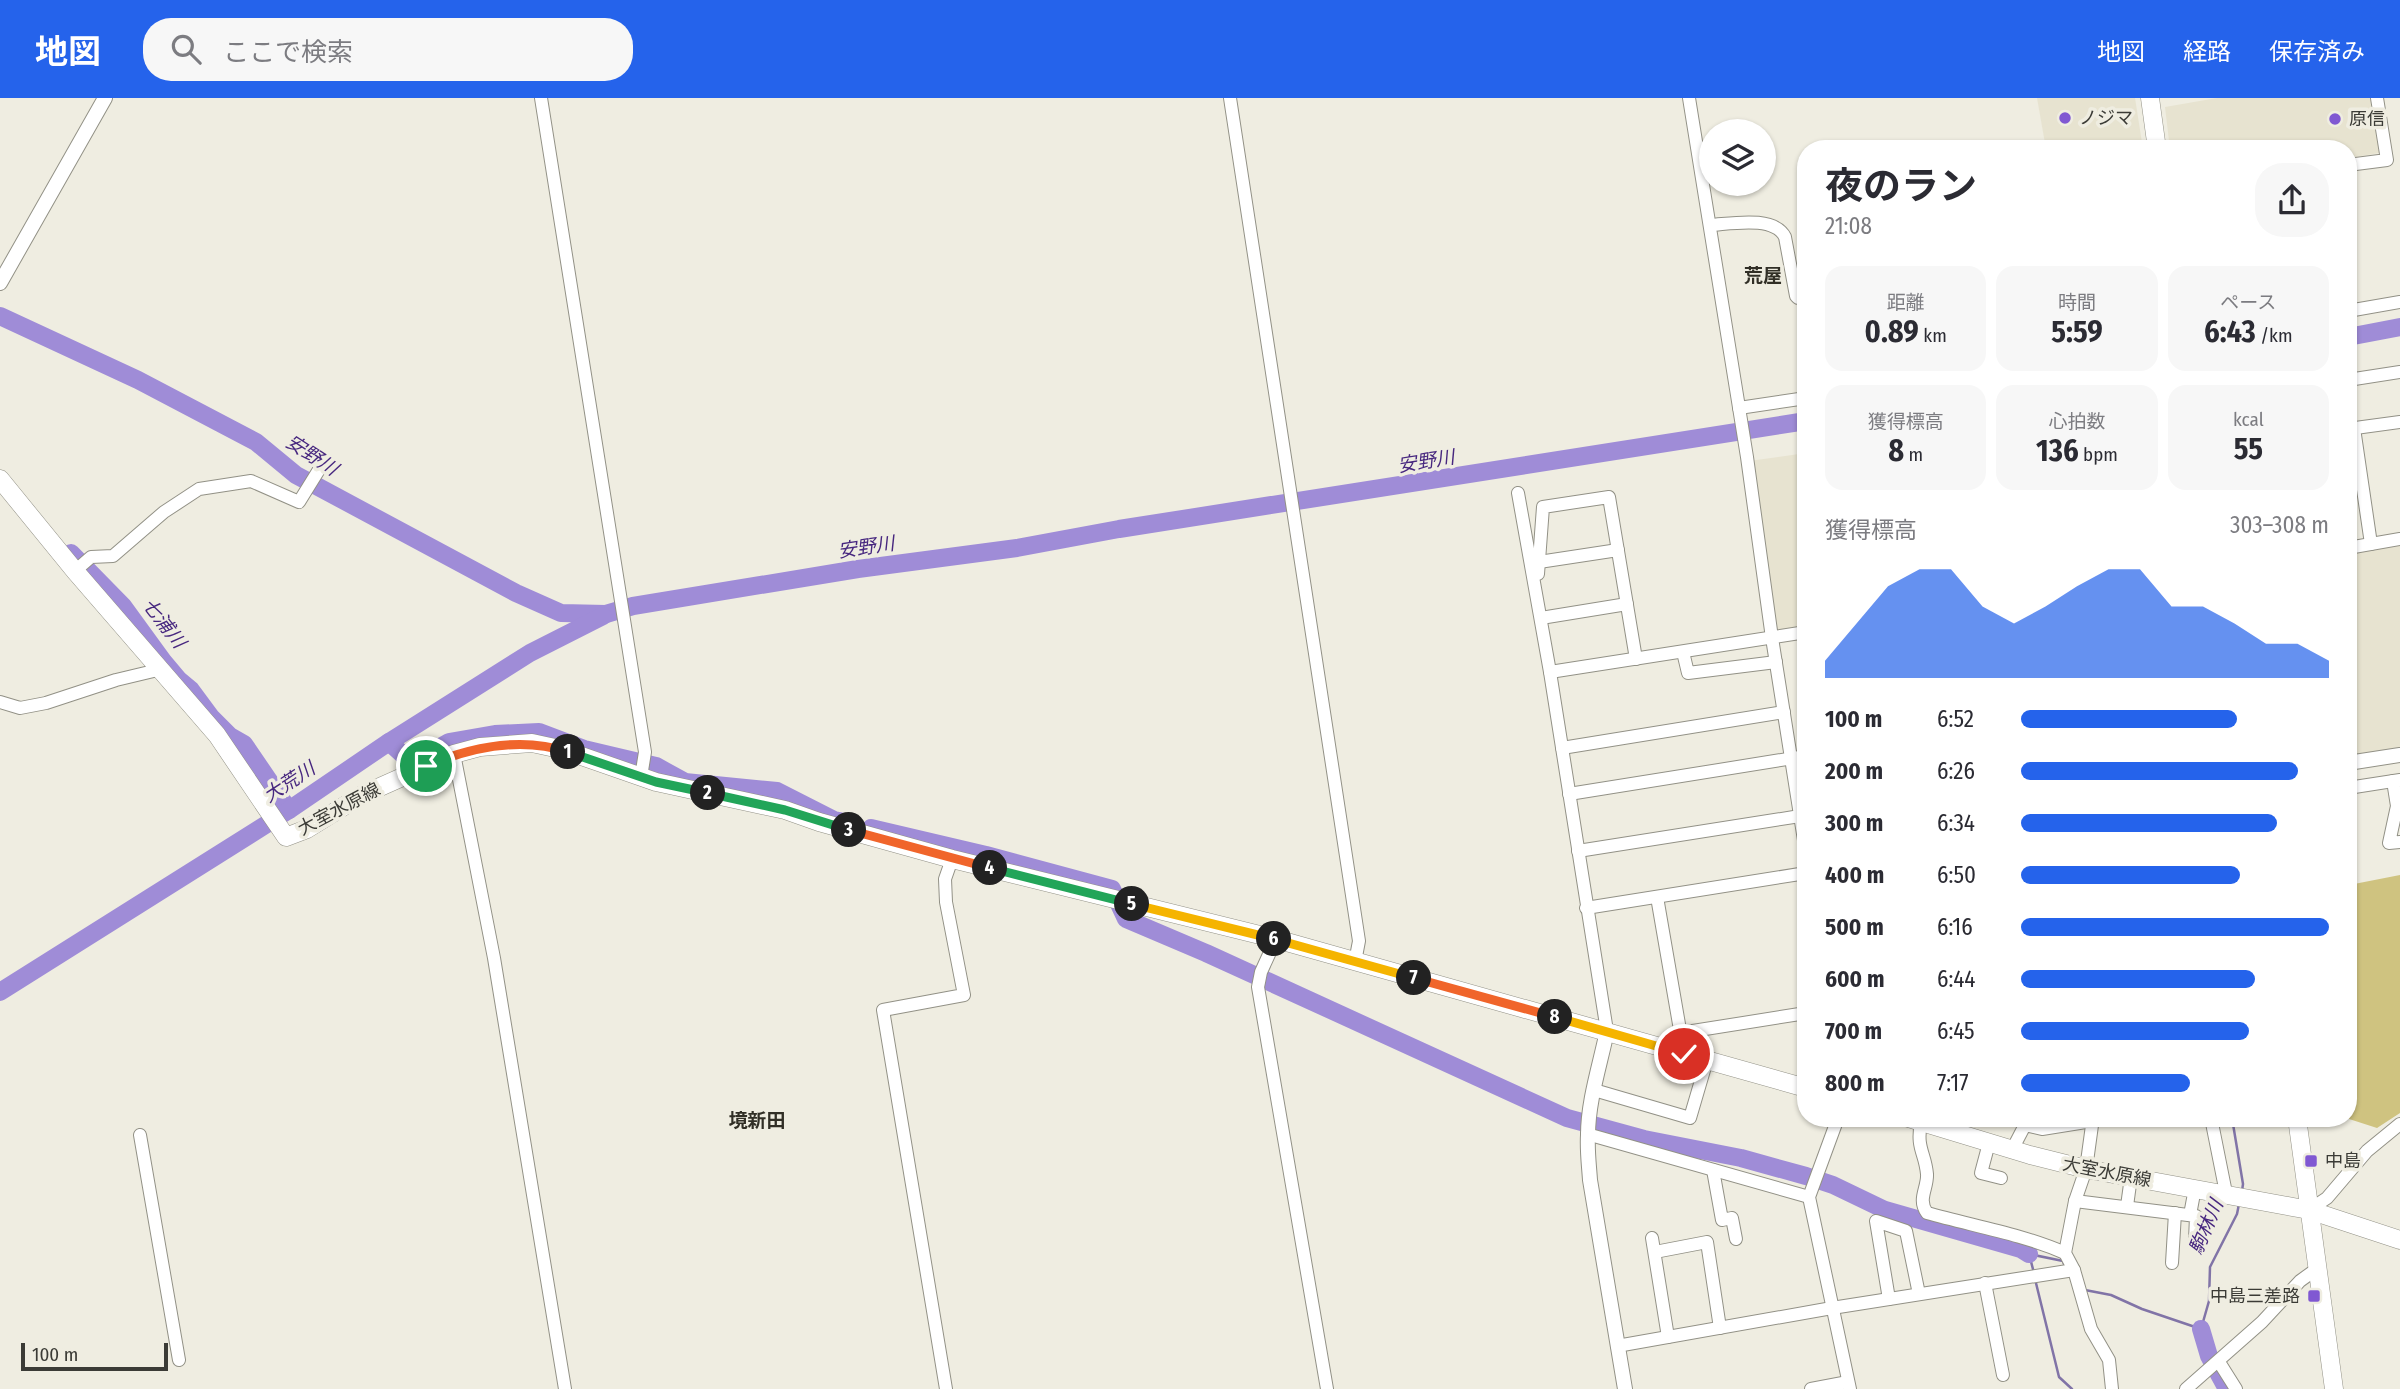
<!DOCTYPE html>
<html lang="ja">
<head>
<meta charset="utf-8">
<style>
	:root { --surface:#fff; --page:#f7f7f7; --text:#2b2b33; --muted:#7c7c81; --accent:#2563eb }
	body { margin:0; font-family:"Fira Sans Condensed","Noto Sans JP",sans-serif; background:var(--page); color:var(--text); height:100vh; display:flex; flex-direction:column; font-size:26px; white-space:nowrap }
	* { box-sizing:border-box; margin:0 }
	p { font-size:23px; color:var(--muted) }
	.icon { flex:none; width:38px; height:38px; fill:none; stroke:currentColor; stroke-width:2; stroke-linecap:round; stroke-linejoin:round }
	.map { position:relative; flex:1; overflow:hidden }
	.panel { position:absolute; left:1797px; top:42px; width:560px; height:987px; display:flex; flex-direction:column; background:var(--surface); border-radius:28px; box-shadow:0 2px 5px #0004 }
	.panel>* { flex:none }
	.fabs { position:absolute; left:1699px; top:21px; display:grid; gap:14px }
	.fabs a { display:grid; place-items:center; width:77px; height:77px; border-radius:50%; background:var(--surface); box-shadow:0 2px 5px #0004; font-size:35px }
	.scale { position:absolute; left:21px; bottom:18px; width:147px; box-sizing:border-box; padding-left:7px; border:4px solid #3b3b36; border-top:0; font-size:19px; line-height:24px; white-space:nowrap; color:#3b3b36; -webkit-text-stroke:5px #efede1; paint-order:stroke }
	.pin { position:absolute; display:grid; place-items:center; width:60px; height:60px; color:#fff; margin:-30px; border:4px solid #fff; border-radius:50%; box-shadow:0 2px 7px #0007 }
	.km { position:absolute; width:35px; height:35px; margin:-18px; border-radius:50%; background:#222; color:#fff; font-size:19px; line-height:35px; text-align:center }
	.round { display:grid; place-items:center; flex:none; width:74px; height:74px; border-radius:28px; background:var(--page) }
	.headline { display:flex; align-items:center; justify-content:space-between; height:119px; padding:0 28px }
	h1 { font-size:38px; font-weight:700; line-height:52px }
	.figures { display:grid; grid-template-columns:repeat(3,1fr); gap:10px; height:119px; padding:7px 28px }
	.figures div { display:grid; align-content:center; border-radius:18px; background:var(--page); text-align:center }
	.figures b { font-size:30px; font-weight:700 }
	.figures small { font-size:19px; font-weight:400 }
	.figures p { font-size:19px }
	.chart { height:196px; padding:14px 28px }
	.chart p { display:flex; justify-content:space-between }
	.chart svg { width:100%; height:126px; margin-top:7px; fill:var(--accent); opacity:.7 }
	ul { padding:0 28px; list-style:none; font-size:23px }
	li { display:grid; grid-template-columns:112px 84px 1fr; align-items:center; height:52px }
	li i { height:18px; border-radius:9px; background:var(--accent) }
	header { display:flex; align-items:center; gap:42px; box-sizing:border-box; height:98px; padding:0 35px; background:var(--accent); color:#fff }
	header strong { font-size:33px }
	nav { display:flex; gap:38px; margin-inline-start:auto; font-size:24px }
	.search { width:490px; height:63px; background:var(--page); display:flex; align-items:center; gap:18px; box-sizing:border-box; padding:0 24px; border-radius:28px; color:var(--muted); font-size:26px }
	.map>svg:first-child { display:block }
	.built { fill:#e7e3d0 }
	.green { fill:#cfc380 }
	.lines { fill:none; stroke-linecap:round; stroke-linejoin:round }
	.stream { stroke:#8174a7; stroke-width:2.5 }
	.river { stroke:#9f8cd7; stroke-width:18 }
	.minor-casing { stroke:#929186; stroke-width:14 }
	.tertiary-casing { stroke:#929186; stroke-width:16 }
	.secondary-casing { stroke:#929186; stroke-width:19 }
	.minor { stroke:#fff; stroke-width:12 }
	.tertiary { stroke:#fff; stroke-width:14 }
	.secondary { stroke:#fff; stroke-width:18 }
	.split-1-casing { stroke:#fff; stroke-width:14 }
	.split-2-casing { stroke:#fff; stroke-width:14 }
	.split-3-casing { stroke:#fff; stroke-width:14 }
	.split-4-casing { stroke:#fff; stroke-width:14 }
	.split-5-casing { stroke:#fff; stroke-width:14 }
	.split-6-casing { stroke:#fff; stroke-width:14 }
	.split-7-casing { stroke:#fff; stroke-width:14 }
	.split-8-casing { stroke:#fff; stroke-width:14 }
	.split-9-casing { stroke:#fff; stroke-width:14 }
	.split-1 { stroke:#f0652b; stroke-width:9 }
	.split-2 { stroke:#22a559; stroke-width:9 }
	.split-3 { stroke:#22a559; stroke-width:9 }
	.split-4 { stroke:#f0652b; stroke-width:9 }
	.split-5 { stroke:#22a559; stroke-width:9 }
	.split-6 { stroke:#f5b400; stroke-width:9 }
	.split-7 { stroke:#f5b400; stroke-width:9 }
	.split-8 { stroke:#f0652b; stroke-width:9 }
	.split-9 { stroke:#f5b400; stroke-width:9 }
	.poi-dot { fill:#8058d2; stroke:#efede1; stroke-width:2.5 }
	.labels { text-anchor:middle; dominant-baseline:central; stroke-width:7; stroke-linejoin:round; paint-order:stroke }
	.poi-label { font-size:18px; fill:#3b3b36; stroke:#efede1; text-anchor:start }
	.street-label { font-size:18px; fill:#3b3b36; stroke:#efede1 }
	.neighbourhood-label { font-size:19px; font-weight:bold; fill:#312f26; stroke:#efede1 }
	.water-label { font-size:19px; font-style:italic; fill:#47277f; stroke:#efede1 }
</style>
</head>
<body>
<header>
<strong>地図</strong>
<div class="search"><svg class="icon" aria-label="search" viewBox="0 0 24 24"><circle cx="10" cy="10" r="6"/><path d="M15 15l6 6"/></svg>ここで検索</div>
<nav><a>地図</a><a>経路</a><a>保存済み</a></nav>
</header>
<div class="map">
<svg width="2400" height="1291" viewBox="0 0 2400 1291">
	<rect width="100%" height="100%" fill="#efede1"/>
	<!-- built -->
	<g class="built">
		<polygon points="2037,0 2135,0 2143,51 2046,51"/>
		<polygon points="2217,0 2375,0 2382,50 2379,55 2349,60 2348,51 2170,51 2165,9"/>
		<polygon points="1806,355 1806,528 1776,533 1749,363"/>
		<polygon points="2400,447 2400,651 2348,658 2348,455"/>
	</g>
	<!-- green -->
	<polygon class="green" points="2400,777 2400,1015 2377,1030 2346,1020 2348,1020 2349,787"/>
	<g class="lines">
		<!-- stream -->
		<g class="stream">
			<polyline points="2232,1020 2243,1086 2242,1093"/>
			<polyline points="2034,1175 2029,1156 2063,1163 2064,1166"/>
			<polyline points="2035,1181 2059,1279 2072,1291"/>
			<polyline points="2085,1192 2111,1197 2142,1211 2201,1231 2209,1203 2210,1169 2237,1116 2239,1106"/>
		</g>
		<!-- river -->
		<g class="river">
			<polyline points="0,218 138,282 256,344 296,377 516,495 561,515 606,516 633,508 858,471 1017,450 1119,431 1806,323"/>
			<polyline points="2348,239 2400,229"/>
			<polyline points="71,455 123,508 163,563 179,582 191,592 211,619 230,638 244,646 289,712"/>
			<polyline points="389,644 412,665 449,644 495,636 539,634 584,651 656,668 685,684 777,693 834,722 844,724"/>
			<polyline points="871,730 986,757 1112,791 1126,821 1206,855 1567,1020 1644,1041 1741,1060 1806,1078 1833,1087 1885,1112 2021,1151 2029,1156"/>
			<polyline points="0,894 289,712 389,644 530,555 603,518"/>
			<polyline points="2201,1231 2209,1258 2227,1291"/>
		</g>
		<!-- minor casing -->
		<g class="minor-casing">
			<g id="minor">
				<polyline points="541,0 645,654 641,679"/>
				<polyline points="1230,0 1359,843 1355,864"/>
				<polyline points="1689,0 1747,359 1772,540 1806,755"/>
				<polyline points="2348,67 2387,62 2377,0"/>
				<path d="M1710 127C1730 126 1774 117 1785 139L1796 198 1798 200H1806"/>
				<polyline points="2348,213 2400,204"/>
				<polyline points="2348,282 2400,274"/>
				<polyline points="1739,310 1806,300"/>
				<polyline points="2354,330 2371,446"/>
				<polyline points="2348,331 2400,324"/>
				<polyline points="1518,395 1550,574 1607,933"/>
				<polyline points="2348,450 2400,441"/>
				<polyline points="1539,464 1618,452"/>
				<polyline points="75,473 91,459 113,458 164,414 199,391 251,383 299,404 325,362"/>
				<polyline points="1538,476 1543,409 1609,399 1636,561"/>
				<polyline points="1541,520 1627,506"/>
				<polyline points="1683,554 1688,575 1776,564"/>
				<polyline points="1550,574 1806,534"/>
				<polyline points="0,604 20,610 46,605 116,582 162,571"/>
				<polyline points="1562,650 1784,614"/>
				<polyline points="454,656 494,860 565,1291"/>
				<polyline points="2393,683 2397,708 2389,745 2400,744"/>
				<polyline points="2348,690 2400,682"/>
				<polyline points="1569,696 1806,658"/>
				<polyline points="1578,753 1800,718"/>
				<polyline points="1657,799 1684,955"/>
				<polyline points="1586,810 1806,775"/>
				<polyline points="1276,841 1261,874 1258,889 1327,1291"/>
				<polyline points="1680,935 1806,915"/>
				<polyline points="1594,992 1690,1020 1707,962"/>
				<polyline points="1838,1020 1809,1099 1850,1291"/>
				<polyline points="2093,1020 2086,1071 2075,1103 2065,1155 2074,1172 2091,1231 2109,1262 2112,1291"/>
				<polyline points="2211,1020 2226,1095"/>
				<path d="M1921 1024C1916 1051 1925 1054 1927 1076 1928 1090 1917 1101 1927 1115 1973 1128 2022 1136 2065 1155"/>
				<polyline points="1587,1036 1809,1099"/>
				<polyline points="140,1037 179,1262"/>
				<polyline points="1989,1045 1981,1075 2001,1080"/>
				<polyline points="2012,1052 2025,1027 2042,1031 2092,1023"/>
				<polyline points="1713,1072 1722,1122 1732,1120 1736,1141"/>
				<polyline points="2075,1103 2196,1118 2195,1142"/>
				<polyline points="2127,1108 2131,1079"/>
				<polyline points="2309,1112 2327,1100 2367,1053 2400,1026"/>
				<polyline points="2190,1117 2195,1090"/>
				<polyline points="1652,1140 1668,1239"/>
				<polyline points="1655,1154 1707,1144 1720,1230"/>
				<polyline points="2172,1165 2175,1115"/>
				<polyline points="1985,1185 2003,1277"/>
				<polyline points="1889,1201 1876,1123 1906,1133 1919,1196"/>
				<polyline points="1617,1248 1832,1210 2074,1172"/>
				<polyline points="2219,1264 2236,1291"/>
				<polyline points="946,1291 883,912 964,897 946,804 945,781 952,761"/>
				<polyline points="1811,1291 1848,1284"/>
				<polyline points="2186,1291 2262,1224 2300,1183 2318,1170"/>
			</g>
		</g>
		<!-- tertiary casing -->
		<g class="tertiary-casing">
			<g id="tertiary">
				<polyline points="0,185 105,0"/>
				<polyline points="2348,665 2400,657"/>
				<path d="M1607 933C1600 967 1588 1003 1588 1037 1587 1052 1589 1067 1590 1082L1625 1291"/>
			</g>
		</g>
		<!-- secondary casing -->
		<g class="secondary-casing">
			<g id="secondary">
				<polyline points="2150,0 2157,51"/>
				<polyline points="0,381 75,473 217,637 286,739 307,731 362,697 454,656 480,649 532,645 564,652 656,684 785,712 819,724 952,761 1276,841 1806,990"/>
				<polyline points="1908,1020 2030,1057 2086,1071 2309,1112 2400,1142"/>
				<polyline points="2297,1020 2334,1291"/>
			</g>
		</g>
		<!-- minor -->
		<use href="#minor" class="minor"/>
		<!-- tertiary -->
		<use href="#tertiary" class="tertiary"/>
		<!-- secondary -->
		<use href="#secondary" class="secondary"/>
	</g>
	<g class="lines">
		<!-- split-1 casing -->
		<g class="split-1-casing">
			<path id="split-1" d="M426 668C471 649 520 638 568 654"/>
		</g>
		<!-- split-2 casing -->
		<g class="split-2-casing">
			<polyline id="split-2" points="568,654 656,684 708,695"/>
		</g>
		<!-- split-3 casing -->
		<g class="split-3-casing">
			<polyline id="split-3" points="708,695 785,712 849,732"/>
		</g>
		<!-- split-4 casing -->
		<g class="split-4-casing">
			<polyline id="split-4" points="849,732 990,770"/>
		</g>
		<!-- split-5 casing -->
		<g class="split-5-casing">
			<polyline id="split-5" points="990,770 1132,806"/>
		</g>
		<!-- split-6 casing -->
		<g class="split-6-casing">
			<polyline id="split-6" points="1132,806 1274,841"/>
		</g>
		<!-- split-7 casing -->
		<g class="split-7-casing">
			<polyline id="split-7" points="1274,841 1414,880"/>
		</g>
		<!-- split-8 casing -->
		<g class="split-8-casing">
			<polyline id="split-8" points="1414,880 1555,919"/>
		</g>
		<!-- split-9 casing -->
		<g class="split-9-casing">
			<polyline id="split-9" points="1555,919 1684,956"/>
		</g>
		<!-- split-1 -->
		<use href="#split-1" class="split-1"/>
		<!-- split-2 -->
		<use href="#split-2" class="split-2"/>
		<!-- split-3 -->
		<use href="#split-3" class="split-3"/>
		<!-- split-4 -->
		<use href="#split-4" class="split-4"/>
		<!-- split-5 -->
		<use href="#split-5" class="split-5"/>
		<!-- split-6 -->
		<use href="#split-6" class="split-6"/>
		<!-- split-7 -->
		<use href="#split-7" class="split-7"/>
		<!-- split-8 -->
		<use href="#split-8" class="split-8"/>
		<!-- split-9 -->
		<use href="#split-9" class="split-9"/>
	</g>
	<!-- markers -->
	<g class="poi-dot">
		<circle cx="2065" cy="20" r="7"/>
		<circle cx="2335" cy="21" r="7"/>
		<rect x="2304" y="1056" width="14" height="14" rx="3.5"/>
		<rect x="2307" y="1191" width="14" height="14" rx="3.5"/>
	</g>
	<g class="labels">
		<!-- poi labels -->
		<g class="poi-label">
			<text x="2079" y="20">ノジマ</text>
			<text x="2349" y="21">原信</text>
			<text x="2325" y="1063">中島</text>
			<text x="2300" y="1198" text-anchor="end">中島三差路</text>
		</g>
		<!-- street labels -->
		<g class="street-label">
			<text transform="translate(339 711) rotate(-28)">大室水原線</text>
			<text transform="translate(2107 1074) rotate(11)">大室水原線</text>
		</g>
		<!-- neighbourhood labels -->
		<g class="neighbourhood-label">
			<text x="1763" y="177">荒屋</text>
			<text x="757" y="1022">境新田</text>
		</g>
		<!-- water labels -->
		<g class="water-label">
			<text transform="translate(312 357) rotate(33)">安野川</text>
			<text transform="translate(1426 363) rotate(-9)">安野川</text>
			<text transform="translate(866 449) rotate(-8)">安野川</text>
			<text transform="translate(164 525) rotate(52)">七浦川</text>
			<text transform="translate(289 684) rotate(-33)">大荒川</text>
			<text transform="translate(2206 1129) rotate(-67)">駒林川</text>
		</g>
	</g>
</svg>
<div class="fabs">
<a><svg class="icon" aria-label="layers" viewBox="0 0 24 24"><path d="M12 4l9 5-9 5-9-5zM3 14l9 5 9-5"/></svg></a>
</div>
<div class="scale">100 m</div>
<div class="pin" style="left:426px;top:668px;background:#1e9e55"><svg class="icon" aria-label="arrive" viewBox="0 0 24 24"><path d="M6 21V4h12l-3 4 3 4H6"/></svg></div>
<div class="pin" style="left:1684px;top:956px;background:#d93025"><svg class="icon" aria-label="check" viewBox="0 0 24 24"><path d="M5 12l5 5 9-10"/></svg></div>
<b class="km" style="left:568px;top:654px">1</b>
<b class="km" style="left:708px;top:695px">2</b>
<b class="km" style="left:849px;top:732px">3</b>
<b class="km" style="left:990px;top:770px">4</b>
<b class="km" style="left:1132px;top:806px">5</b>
<b class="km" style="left:1274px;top:841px">6</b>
<b class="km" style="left:1414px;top:880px">7</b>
<b class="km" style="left:1555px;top:919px">8</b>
<section class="panel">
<div class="headline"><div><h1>夜のラン</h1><p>21:08</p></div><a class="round"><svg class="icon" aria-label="share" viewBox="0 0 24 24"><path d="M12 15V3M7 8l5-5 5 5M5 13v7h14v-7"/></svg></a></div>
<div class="figures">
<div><p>距離</p><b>0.89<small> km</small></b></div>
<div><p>時間</p><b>5:59</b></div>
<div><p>ペース</p><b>6:43<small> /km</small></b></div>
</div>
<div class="figures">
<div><p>獲得標高</p><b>8<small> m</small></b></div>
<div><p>心拍数</p><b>136<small> bpm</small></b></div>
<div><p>kcal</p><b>55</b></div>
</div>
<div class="chart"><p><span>獲得標高</span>303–308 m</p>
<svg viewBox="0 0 160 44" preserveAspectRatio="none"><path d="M0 44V38L10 25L20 12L30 6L40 6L50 19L60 25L70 19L80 12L90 6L100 6L110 19L120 19L130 25L140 32L150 32L160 38V44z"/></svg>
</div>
<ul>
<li><b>100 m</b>6:52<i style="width:70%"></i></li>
<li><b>200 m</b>6:26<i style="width:90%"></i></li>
<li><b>300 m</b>6:34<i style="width:83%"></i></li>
<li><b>400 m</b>6:50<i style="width:71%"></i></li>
<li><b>500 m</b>6:16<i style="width:100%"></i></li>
<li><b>600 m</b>6:44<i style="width:76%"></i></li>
<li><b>700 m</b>6:45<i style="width:74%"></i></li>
<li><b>800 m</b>7:17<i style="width:55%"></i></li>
</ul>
</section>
</div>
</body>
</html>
